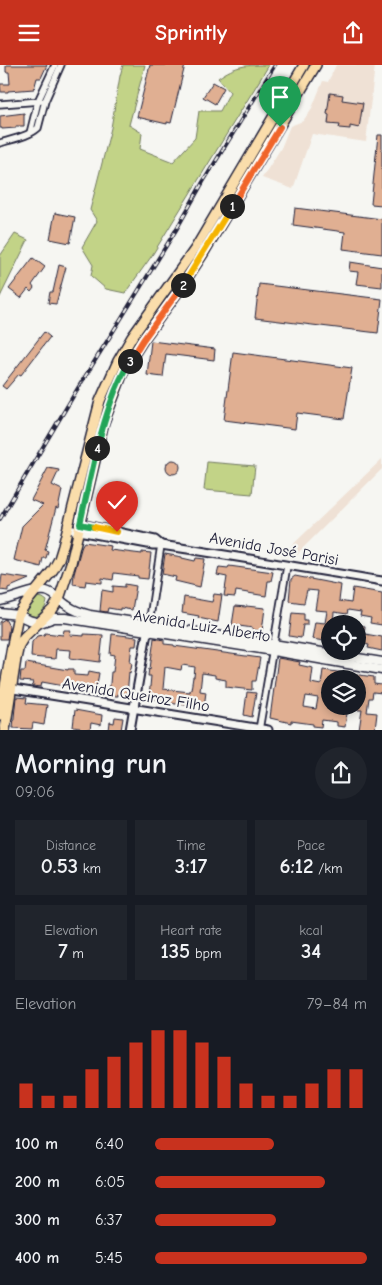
<!DOCTYPE html>
<html lang="en">
<head>
<meta charset="utf-8">
<style>
	:root { --surface:#171b24; --page:#20242c; --text:#f1f3f6; --muted:#9ea1a6; --accent:#c8321e }
	body { margin:0; font-family:"Comic Neue",sans-serif; background:var(--page); color:var(--text); height:100vh; display:flex; flex-direction:column; font-size:19px; white-space:nowrap }
	* { box-sizing:border-box; margin:0 }
	p { font-size:16px; color:var(--muted) }
	.icon { flex:none; width:28px; height:28px; fill:none; stroke:currentColor; stroke-width:2; stroke-linecap:round; stroke-linejoin:round }
	.map { position:relative; height:665px; overflow:hidden }
	.side { display:flex; flex-direction:column; background:var(--surface); flex:1 }
	.side>* { flex:none }
	.buttons { position:absolute; left:321px; top:550px; display:grid; gap:10px }
	.buttons a { display:grid; place-items:center; width:45px; height:45px; border-radius:50%; background:var(--surface); box-shadow:0 2px 8px #0003; font-size:25px }
	.pin { position:absolute; display:grid; place-items:center; width:42px; height:42px; color:#fff; margin:-51px -21px; border-radius:50% 50% 50% 0; rotate:-45deg; box-shadow:0 0 5px #0007 }
	.pin .icon { rotate:45deg }
	.km { position:absolute; width:25px; height:25px; margin:-12px; border-radius:50%; background:#222; color:#fff; font-size:14px; line-height:25px; text-align:center }
	.round { display:grid; place-items:center; flex:none; width:52px; height:52px; border-radius:26px; background:var(--page) }
	.headline { display:flex; align-items:center; justify-content:space-between; height:85px; padding:0 15px }
	h1 { font-size:28px; font-weight:700; line-height:38px }
	.metrics { display:grid; grid-template-columns:repeat(3,1fr); gap:8px; height:85px; padding:5px 15px }
	.metrics div { display:grid; align-content:center; border-radius:0px; background:var(--page); text-align:center }
	.metrics b { font-size:21px; font-weight:700 }
	.metrics small { font-size:14px; font-weight:400 }
	.metrics p { font-size:14px }
	.chart { height:140px; padding:10px 15px }
	.chart p { display:flex; justify-content:space-between }
	.chart svg { width:100%; height:90px; margin-top:5px; stroke:var(--accent); stroke-width:6 }
	ul { padding:0 15px; list-style:none; font-size:16px }
	li { display:grid; grid-template-columns:80px 60px 1fr; align-items:center; height:38px }
	li i { height:12px; border-radius:6px; background:var(--accent) }
	header { display:flex; justify-content:space-between; align-items:center; height:65px; padding:0 15px; background:var(--accent); color:#fff; font-size:22px; font-weight:700 }
	.map>svg:first-child { display:block }
	.built { fill:#efe1d5 }
	.green { fill:#c2d387; stroke:#727a61 }
	.building { fill:#e0af92; stroke:#22223b; fill-rule:evenodd }
	.lines { fill:none; stroke-linecap:round; stroke-linejoin:round }
	.minor-casing { stroke:#22223b; stroke-width:9 }
	.tertiary-casing { stroke:#22223b; stroke-width:11 }
	.secondary-casing { stroke:#22223b; stroke-width:11 }
	.primary-casing { stroke:#22223b; stroke-width:12 }
	.minor { stroke:#f6f6f2; stroke-width:5.5 }
	.tertiary { stroke:#f6f6f2; stroke-width:7 }
	.secondary { stroke:#f6f6f2; stroke-width:8 }
	.primary { stroke:#faddab; stroke-width:9 }
	.rail-casing { stroke:#22223b; stroke-width:4 }
	.rail { stroke:#f6f6f2; stroke-width:2; stroke-dasharray:5.5; stroke-linecap:butt }
	.split-1-casing { stroke:#fff; stroke-width:10 }
	.split-2-casing { stroke:#fff; stroke-width:10 }
	.split-3-casing { stroke:#fff; stroke-width:10 }
	.split-4-casing { stroke:#fff; stroke-width:10 }
	.split-5-casing { stroke:#fff; stroke-width:10 }
	.split-6-casing { stroke:#fff; stroke-width:10 }
	.split-1 { stroke:#f0652b; stroke-width:6 }
	.split-2 { stroke:#f5b400; stroke-width:6 }
	.split-3 { stroke:#f0652b; stroke-width:6 }
	.split-4 { stroke:#22a559; stroke-width:6 }
	.split-5 { stroke:#22a559; stroke-width:6 }
	.split-6 { stroke:#f5b400; stroke-width:6 }
	.labels { text-anchor:middle; dominant-baseline:central; stroke-width:4.5; stroke-linejoin:round; paint-order:stroke }
	.street-label { font-size:16px; fill:#22223b; stroke:#f6f6f2 }
</style>
</head>
<body>
<header><svg class="icon" aria-label="menu" viewBox="0 0 24 24"><path d="M4 6h16M4 12h16M4 18h16"/></svg>Sprintly<svg class="icon" aria-label="share" viewBox="0 0 24 24"><path d="M12 15V3M7 8l5-5 5 5M5 13v7h14v-7"/></svg></header>
<div class="map">
<svg width="382" height="665" viewBox="0 0 382 665">
	<rect width="100%" height="100%" fill="#f6f6f2"/>
	<filter id="ink" filterUnits="userSpaceOnUse"><feTurbulence type="fractalNoise" baseFrequency=".02" numOctaves="2"/><feDisplacementMap in="SourceGraphic" scale="10" xChannelSelector="R" yChannelSelector="G"/><feConvolveMatrix kernelMatrix="1 2 1 2 8 2 1 2 1" color-interpolation-filters="sRGB"/></filter>
	<g filter="url(#ink)">
		<!-- built -->
		<g class="built">
			<polygon points="336,0 375,0 366,77 312,69 293,124 262,113 281,83 290,61 303,56 312,43 323,16 328,17"/>
			<polygon points="382,394 382,404 299,487 296,493 281,491"/>
		</g>
		<!-- green -->
		<g class="green">
			<path d="M123 0H145L129 60 142 68 140 84 173 97 195 73 199 46H220L230 27 218 13C236 0 247 0 269 0L151 192 125 228 106 224 91 211 93 200 82 182 97 156 90 145 111 63 120 11Z"/>
			<polygon points="15,169 28,175 0,232 0,191"/>
			<polygon points="207,397 255,401 252,429 204,425"/>
			<path d="M36 532 43 533 47 536C46 545 39 550 31 554L23 551 24 544Z"/>
		</g>
		<!-- building -->
		<g class="building">
			<polygon points="6,0 47,0 41,13 37,13 34,24 8,26 8,27 1,27 0,19 10,19 9,7 6,7"/>
			<polygon points="150,0 185,0 171,58 167,57 167,59 137,52"/>
			<polygon points="213,17 224,23 215,39 203,32"/>
			<polygon points="330,28 343,30 342,35 363,38 359,63 350,61 350,64 339,63 340,60 328,59 329,50 327,49"/>
			<polygon points="24,48 24,61 16,61 16,63 2,64 2,63 0,63 0,51"/>
			<polygon points="378,70 382,70 382,140 371,139"/>
			<polygon points="295,143 382,154 382,189 343,184 345,167 293,160"/>
			<polygon points="55,148 75,152 70,178 50,174"/>
			<polygon points="33,193 45,202 32,220 34,223 31,227 28,224 21,233 9,224"/>
			<polygon points="350,197 382,202 382,222 356,219 358,207 349,206"/>
			<polygon points="59,200 66,202 56,239 48,238 50,227 53,227"/>
			<polygon points="259,219 382,234 378,268 255,253"/>
			<polygon points="44,267 50,272 21,310 19,309 6,324 2,321"/>
			<polygon points="151,276 215,284 214,295 166,289 163,312 147,310"/>
			<polygon points="233,287 352,303 344,354 297,348 295,364 224,355"/>
			<circle cx="173" cy="402" r="7"/>
			<polygon points="48,403 59,405 52,420 62,425 58,444 56,443 45,485 48,486 46,493 43,493 41,502 14,495 22,461 43,440 31,435"/>
			<polygon points="84,477 111,481 110,485 142,489 142,487 151,488 148,514 138,513 138,511 114,508 113,515 102,513 102,518 86,516 85,521 73,519 74,509 82,480"/>
			<polygon points="165,489 182,492 182,493 195,496 196,493 205,494 200,522 175,516 176,512 162,509"/>
			<polygon points="229,501 273,507 271,516 268,516 266,531 236,526 235,532 224,531 227,512 217,510 219,502 228,503"/>
			<polygon points="2,510 29,514 8,523 8,526 0,525"/>
			<polygon points="295,511 341,520 339,536 351,538 353,523 382,528 382,560 370,558 371,553 360,551 361,547 348,545 347,549 334,547 333,559 330,559 330,577 312,574 315,557 325,558 327,546 315,545 318,526 307,525 304,538 289,536 291,514"/>
			<polygon points="125,519 136,521 132,545 120,543 120,545 108,543 107,547 100,546 102,525 113,527 113,521 125,522"/>
			<polygon points="214,529 222,530 218,557 198,553 199,551 182,548 184,532 212,537"/>
			<polygon points="235,541 246,542 246,541 265,543 262,566 253,565 253,563 232,560"/>
			<polygon points="292,548 304,549 304,555 307,555 307,560 303,560 301,573 289,571"/>
			<polygon points="5,554 9,561 7,574 0,574 0,557"/>
			<polygon points="360,560 365,561 364,568 365,569 382,572 382,586 368,583 369,580 358,578"/>
			<polygon points="64,565 71,565 70,570 84,571 84,569 103,570 100,597 70,593 71,585 56,584 55,594 31,592 32,577 37,571 44,570 45,568 63,570"/>
			<polygon points="112,569 137,572 136,581 132,581 130,597 132,598 130,608 129,607 127,630 118,629 118,631 109,631 111,607 113,607 115,590 110,589"/>
			<path d="M154 573 164 575V579L174 580V581L260 593 256 616H252V625L226 622V615L215 613V610L202 608 200 626 206 627 204 642 167 638V637L149 633 151 611H148L149 603 150 604ZM182 600 195 602 194 612H193L191 625H190V627L163 624 165 602 181 605Z"/>
			<path d="M278 593 300 597 299 600 313 603 311 618 321 620 323 605 374 612V619L382 620V628L373 627 372 633H369L367 647 377 648 375 665H359L362 645H358V635L363 636 364 625H358V614H330V641H348L345 662 337 661V657L322 655 321 662 313 661V659L291 656V658L270 653ZM306 631 318 633 316 644 304 642Z"/>
			<polygon points="26,598 68,605 68,604 74,604 74,610 88,611 89,606 99,608 96,625 75,623 42,617 41,622 32,621 33,617 20,616 21,606 25,606"/>
			<polygon points="247,627 256,628 252,652 244,650"/>
			<polygon points="16,632 27,633 26,638 47,640 44,660 33,658 32,664 13,663"/>
			<polygon points="75,645 102,650 101,660 91,658 90,665 80,665 80,663 73,662"/>
			<polygon points="115,652 123,653 121,665 109,665 110,657 114,658"/>
		</g>
		<g class="lines">
			<!-- minor casing -->
			<g class="minor-casing">
				<g id="minor">
					<polyline points="0,39 41,36"/>
					<polyline points="30,68 38,36 55,0"/>
					<path d="M0 78C12 74 28 72 38 63L45 36 61 0"/>
					<polyline points="149,559 161,480"/>
					<polyline points="259,665 287,501"/>
				</g>
			</g>
			<!-- tertiary casing -->
			<g class="tertiary-casing">
				<g id="tertiary">
					<polyline points="80,459 155,475 161,480"/>
					<path d="M68 464 153 480H161C235 491 308 504 382 516"/>
					<polyline points="7,623 268,665"/>
					<polyline points="130,665 148,562"/>
				</g>
			</g>
			<!-- secondary casing -->
			<g class="secondary-casing">
				<g id="secondary">
					<path d="M0 536C14 534 32 524 46 526 55 528 61 537 68 541 75 546 82 548 90 550L273 579 382 597"/>
					<polyline points="0,548 18,550 29,555 40,558 54,553 65,553 273,586 382,605"/>
				</g>
			</g>
			<!-- primary casing -->
			<g class="primary-casing">
				<g id="primary">
					<polyline points="0,650 13,575 18,550 27,537 53,505 59,494 63,481 100,336 118,296 132,272 195,184 304,0"/>
					<polyline points="5,665 16,594 19,580 24,572 53,544 59,534 71,498 104,357 124,305 143,275 178,227 203,189 316,0"/>
				</g>
			</g>
			<!-- minor -->
			<use href="#minor" class="minor"/>
			<!-- tertiary -->
			<use href="#tertiary" class="tertiary"/>
			<!-- secondary -->
			<use href="#secondary" class="secondary"/>
			<!-- primary -->
			<use href="#primary" class="primary"/>
			<!-- rail casing -->
			<g class="rail-casing">
				<polyline id="rail" points="0,454 78,323 176,165 203,117 275,0"/>
			</g>
			<!-- rail -->
			<use href="#rail" class="rail"/>
		</g>
	</g>
	<g class="lines" filter="url(#ink)">
		<!-- split-1 casing -->
		<g class="split-1-casing">
			<polyline id="split-1" points="232,141 280,62"/>
		</g>
		<!-- split-2 casing -->
		<g class="split-2-casing">
			<polyline id="split-2" points="183,220 232,141"/>
		</g>
		<!-- split-3 casing -->
		<g class="split-3-casing">
			<polyline id="split-3" points="130,296 143,275 183,220"/>
		</g>
		<!-- split-4 casing -->
		<g class="split-4-casing">
			<path id="split-4" d="M97 383C105 354 114 322 130 296"/>
		</g>
		<!-- split-5 casing -->
		<g class="split-5-casing">
			<polyline id="split-5" points="94,462 80,459 97,383"/>
		</g>
		<!-- split-6 casing -->
		<g class="split-6-casing">
			<polyline id="split-6" points="94,462 117,467"/>
		</g>
		<!-- split-1 -->
		<use href="#split-1" class="split-1"/>
		<!-- split-2 -->
		<use href="#split-2" class="split-2"/>
		<!-- split-3 -->
		<use href="#split-3" class="split-3"/>
		<!-- split-4 -->
		<use href="#split-4" class="split-4"/>
		<!-- split-5 -->
		<use href="#split-5" class="split-5"/>
		<!-- split-6 -->
		<use href="#split-6" class="split-6"/>
	</g>
	<g class="labels">
		<!-- street labels -->
		<g class="street-label">
			<text transform="translate(274 484) rotate(10)">Avenida José Parisi</text>
			<text transform="translate(202 561) rotate(9)">Avenida Luiz Alberto</text>
			<text transform="translate(136 630) rotate(9)">Avenida Queiroz Filho</text>
		</g>
	</g>
</svg>
<div class="buttons">
<a><svg class="icon" aria-label="locate" viewBox="0 0 24 24"><circle cx="12" cy="12" r="6"/><path d="M12 2v4M12 18v4M2 12h4M18 12h4"/></svg></a>
<a><svg class="icon" aria-label="layers" viewBox="0 0 24 24"><path d="M12 4l9 5-9 5-9-5zM3 14l9 5 9-5"/></svg></a>
</div>
<div class="pin" style="left:280px;top:62px;background:#1e9e55"><svg class="icon" aria-label="arrive" viewBox="0 0 24 24"><path d="M6 21V4h12l-3 4 3 4H6"/></svg></div>
<div class="pin" style="left:117px;top:467px;background:#d93025"><svg class="icon" aria-label="check" viewBox="0 0 24 24"><path d="M5 12l5 5 9-10"/></svg></div>
<b class="km" style="left:232px;top:141px">1</b>
<b class="km" style="left:183px;top:220px">2</b>
<b class="km" style="left:130px;top:296px">3</b>
<b class="km" style="left:97px;top:383px">4</b>
</div>
<section class="side">
<div class="headline"><div><h1>Morning run</h1><p>09:06</p></div><a class="round"><svg class="icon" aria-label="share" viewBox="0 0 24 24"><path d="M12 15V3M7 8l5-5 5 5M5 13v7h14v-7"/></svg></a></div>
<div class="metrics">
<div><p>Distance</p><b>0.53<small> km</small></b></div>
<div><p>Time</p><b>3:17</b></div>
<div><p>Pace</p><b>6:12<small> /km</small></b></div>
</div>
<div class="metrics">
<div><p>Elevation</p><b>7<small> m</small></b></div>
<div><p>Heart rate</p><b>135<small> bpm</small></b></div>
<div><p>kcal</p><b>34</b></div>
</div>
<div class="chart"><p><span>Elevation</span>79–84 m</p>
<svg viewBox="0 0 160 44" preserveAspectRatio="none"><path d="M5 44V32M15 44V38M25 44V38M35 44V25M45 44V19M55 44V12M65 44V6M75 44V6M85 44V12M95 44V19M105 44V32M115 44V38M125 44V38M135 44V32M145 44V25M155 44V25"/></svg>
</div>
<ul>
<li><b>100 m</b>6:40<i style="width:56%"></i></li>
<li><b>200 m</b>6:05<i style="width:80%"></i></li>
<li><b>300 m</b>6:37<i style="width:57%"></i></li>
<li><b>400 m</b>5:45<i style="width:100%"></i></li>
</ul>
</section>
</body>
</html>
